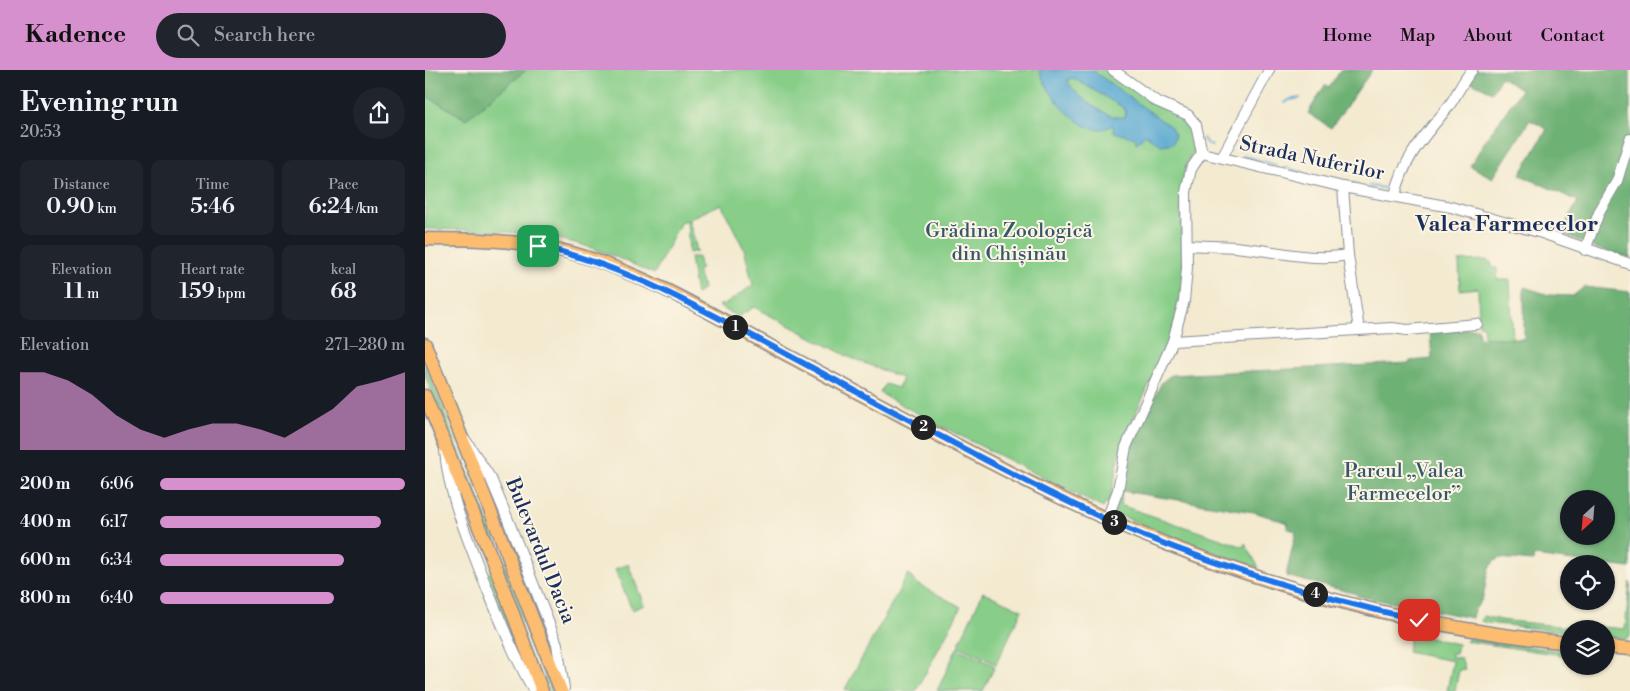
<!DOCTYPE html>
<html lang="en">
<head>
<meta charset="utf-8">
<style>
	:root { --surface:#171b24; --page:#20242c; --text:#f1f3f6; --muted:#9ea1a6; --accent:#d690ce }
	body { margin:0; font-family:"Libre Bodoni",serif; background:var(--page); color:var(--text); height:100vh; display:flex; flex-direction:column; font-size:19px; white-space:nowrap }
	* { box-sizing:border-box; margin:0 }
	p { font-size:16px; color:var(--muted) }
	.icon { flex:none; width:28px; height:28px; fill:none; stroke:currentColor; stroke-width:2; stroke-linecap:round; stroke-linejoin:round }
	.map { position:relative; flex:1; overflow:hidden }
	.drawer { display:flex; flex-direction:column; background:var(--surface); width:425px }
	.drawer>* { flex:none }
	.needle { width:32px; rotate:206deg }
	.buttons { position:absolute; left:1135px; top:420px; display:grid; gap:10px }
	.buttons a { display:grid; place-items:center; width:55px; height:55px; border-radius:50%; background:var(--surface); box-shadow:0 1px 4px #0004; font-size:25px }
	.pin { position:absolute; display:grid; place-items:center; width:42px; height:42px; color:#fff; margin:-21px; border-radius:10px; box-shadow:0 2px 8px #0006 }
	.km { position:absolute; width:25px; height:25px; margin:-12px; border-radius:50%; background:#222; color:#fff; font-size:14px; line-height:25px; text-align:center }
	.round { display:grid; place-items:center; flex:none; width:52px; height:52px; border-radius:26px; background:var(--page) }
	.summary { display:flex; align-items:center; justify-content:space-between; height:85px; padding:0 20px }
	h1 { font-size:28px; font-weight:600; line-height:38px }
	.figures { display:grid; grid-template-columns:repeat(3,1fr); gap:8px; height:85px; padding:5px 20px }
	.figures div { display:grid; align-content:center; border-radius:10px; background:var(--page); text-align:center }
	.figures b { font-size:21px; font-weight:600 }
	.figures small { font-size:14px; font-weight:400 }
	.figures p { font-size:14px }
	.chart { height:140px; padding:10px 20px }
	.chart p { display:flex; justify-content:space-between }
	.chart svg { width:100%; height:90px; margin-top:5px; fill:var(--accent); opacity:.7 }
	ul { padding:0 20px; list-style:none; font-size:16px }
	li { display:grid; grid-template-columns:80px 60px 1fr; align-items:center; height:38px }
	li i { height:12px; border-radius:6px; background:var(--accent) }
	header { display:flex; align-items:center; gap:30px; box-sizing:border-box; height:70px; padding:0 25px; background:var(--accent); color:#111 }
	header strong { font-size:24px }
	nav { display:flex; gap:28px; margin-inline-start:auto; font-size:18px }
	.search { width:350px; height:45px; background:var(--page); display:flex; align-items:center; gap:12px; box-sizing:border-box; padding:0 18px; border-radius:28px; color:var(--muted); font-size:19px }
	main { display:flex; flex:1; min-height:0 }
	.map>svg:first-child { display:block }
	.green { fill:#88ce89; stroke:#527e74 }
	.forest { fill:#6eb175; stroke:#44706a; fill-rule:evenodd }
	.water { fill:#58a9d2; stroke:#3a6c98; fill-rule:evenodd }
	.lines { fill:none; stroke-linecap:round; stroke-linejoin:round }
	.stream { stroke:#58a9d2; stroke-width:2 }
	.minor-casing { stroke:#878c97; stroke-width:12 }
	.major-casing { stroke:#878c97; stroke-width:15 }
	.minor { stroke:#fff; stroke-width:10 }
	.major { stroke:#fcbd6f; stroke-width:12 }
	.route-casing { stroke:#fff; stroke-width:10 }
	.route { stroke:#1a73e8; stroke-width:6 }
	.labels { text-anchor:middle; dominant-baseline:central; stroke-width:4; stroke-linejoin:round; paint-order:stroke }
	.street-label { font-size:20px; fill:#1b2f5e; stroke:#fcf5e5 }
	.park-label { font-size:20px; fill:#365769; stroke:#fcf5e5 }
	.quarter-label { font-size:22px; font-weight:bold; fill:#1b2f5e; stroke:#fcf5e5 }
</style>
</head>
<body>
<header>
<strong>Kadence</strong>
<div class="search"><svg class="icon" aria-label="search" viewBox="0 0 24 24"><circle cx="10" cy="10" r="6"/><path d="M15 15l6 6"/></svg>Search here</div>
<nav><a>Home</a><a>Map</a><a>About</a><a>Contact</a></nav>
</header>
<main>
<section class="drawer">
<div class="summary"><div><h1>Evening run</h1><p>20:53</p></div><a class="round"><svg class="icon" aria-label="share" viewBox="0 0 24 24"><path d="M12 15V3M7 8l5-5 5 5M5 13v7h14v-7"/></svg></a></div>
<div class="figures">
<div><p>Distance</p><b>0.90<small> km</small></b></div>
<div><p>Time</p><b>5:46</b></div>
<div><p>Pace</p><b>6:24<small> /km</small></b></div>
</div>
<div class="figures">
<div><p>Elevation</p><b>11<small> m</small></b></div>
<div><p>Heart rate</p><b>159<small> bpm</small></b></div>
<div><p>kcal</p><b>68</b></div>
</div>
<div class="chart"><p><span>Elevation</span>271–280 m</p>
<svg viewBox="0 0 160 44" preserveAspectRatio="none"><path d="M0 44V6L10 6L20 10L30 17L40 27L50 34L60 38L70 34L80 31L90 31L100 34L110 38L120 31L130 24L140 13L150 10L160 6V44z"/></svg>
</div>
<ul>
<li><b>200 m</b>6:06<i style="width:100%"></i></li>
<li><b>400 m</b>6:17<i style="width:90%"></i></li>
<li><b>600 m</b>6:34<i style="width:75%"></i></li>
<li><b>800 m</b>6:40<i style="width:71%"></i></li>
</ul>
</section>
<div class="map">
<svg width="1205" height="621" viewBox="0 0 1205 621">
	<rect width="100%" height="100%" fill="#fcf5e5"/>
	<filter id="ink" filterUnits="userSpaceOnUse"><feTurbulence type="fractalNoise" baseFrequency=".02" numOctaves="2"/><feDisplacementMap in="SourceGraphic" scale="10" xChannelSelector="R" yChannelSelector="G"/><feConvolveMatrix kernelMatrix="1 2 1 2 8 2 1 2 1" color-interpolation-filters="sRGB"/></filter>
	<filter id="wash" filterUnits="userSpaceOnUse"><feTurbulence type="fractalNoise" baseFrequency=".0096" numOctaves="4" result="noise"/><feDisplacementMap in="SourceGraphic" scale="20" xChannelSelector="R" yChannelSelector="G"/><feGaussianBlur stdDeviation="1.12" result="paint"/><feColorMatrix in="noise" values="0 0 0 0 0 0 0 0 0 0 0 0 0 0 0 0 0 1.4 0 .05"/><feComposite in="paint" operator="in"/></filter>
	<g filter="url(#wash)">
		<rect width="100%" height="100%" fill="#f3ead0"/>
		<!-- green -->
		<g class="green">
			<path d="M101 0H685L756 44 768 55 771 78C744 107 763 177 757 218 750 272 719 320 699 371 691 391 691 413 683 433L681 432 678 438 520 358 502 353 503 349 455 323 460 314 473 318 477 308 424 287 329 237 313 247 293 236 297 234 298 236 328 215 319 179 296 134 264 149 272 181 264 183 262 150 256 152 229 204C203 192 177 180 150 173 101 160 50 160 0 159V25L41 49Z"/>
			<polygon points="265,187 273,187 276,199 272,201 279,218 271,225"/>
			<polygon points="1062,190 1066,192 1067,197 1072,198 1072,210 1085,210 1088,271 1060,274 1058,256 1054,255 1053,218 1035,220 1034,191"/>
			<polygon points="0,294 78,490 74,491 0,305"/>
			<polygon points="697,421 695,435 819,477 820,473 834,498 771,476 689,443"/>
			<polygon points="203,494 219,535 207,540 190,499"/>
			<polygon points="80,496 129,621 125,621 76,498"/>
			<polygon points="66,502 102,596 91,581 61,504"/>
			<polygon points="483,504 491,513 536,537 491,621 424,621 420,619"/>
			<polygon points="1205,512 1205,566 1202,569 1181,566 1181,559 1167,559 1167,556 1200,559"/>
			<polygon points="558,522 597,540 571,594 533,576"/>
			<polygon points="1058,546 1075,550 1161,559 1144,559 1144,562 1063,553 1056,551"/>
			<polygon points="986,564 1033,574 1031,584 1027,583 1027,587 1036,588 1040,599 1034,600 1030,621 1022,621 1028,591 982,582"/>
			<polygon points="1044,568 1144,582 1144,586 1041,571"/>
			<polygon points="532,578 570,596 558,621 512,621"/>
		</g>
		<!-- forest -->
		<g class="forest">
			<polygon points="0,0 101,0 41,49 0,25"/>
			<polygon points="916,0 947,0 906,58 883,43 900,15 904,18"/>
			<polygon points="1044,0 1205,0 1205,188 1167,177 1136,162 1153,131 1095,105 1122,59 1105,50 1068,108 1045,96 1060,71 1096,20 1076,7 1067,22 1038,8"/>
			<path d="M1099 217 1124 225 1148 226 1159 217 1205 222V498L1109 486 1108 491 1074 488C1057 498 1064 515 1056 531 1052 538 1048 539 1047 548L932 526V524L861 506 871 462 862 458 863 453 829 442 697 421 703 382 737 312 746 305 985 293V291L1007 289 1005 262 1053 258 1054 267 1099 269ZM1144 429H1181V466H1144Z"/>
		</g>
		<!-- water -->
		<path class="water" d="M614 0H667L746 57 750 65 748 73 735 75 720 64 712 73 710 68 689 62 688 55C685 56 681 59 677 59 651 62 621 21 614 0ZM648 8 699 38 701 42 700 47C684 51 651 26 643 12L644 9Z"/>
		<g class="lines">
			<!-- stream -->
			<g class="stream">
				<polyline points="860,33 864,30 875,28"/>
				<polyline points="757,50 765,55"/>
				<polyline points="778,68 782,74 787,76"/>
				<polyline points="819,86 851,95"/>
				<polyline points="859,97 878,102"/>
				<polyline points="923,113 933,114"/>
				<polyline points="944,116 966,119"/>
			</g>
		</g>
	</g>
	<g filter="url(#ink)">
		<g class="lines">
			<!-- minor casing -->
			<g class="minor-casing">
				<g id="minor">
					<polyline points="688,0 731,31 763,45 771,55 777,83"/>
					<polyline points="777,83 918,117 1026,137 1117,163 1205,194"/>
					<polyline points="797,87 844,0"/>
					<polyline points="918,117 923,185 934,260"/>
					<path d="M970 125C980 85 1000 66 1024 36 1032 24 1038 11 1047 0"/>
					<path d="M763 175C778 176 794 176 810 177 848 180 885 192 923 185"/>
					<polyline points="1160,180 1175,140 1192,111 1205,69"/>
					<polyline points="748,271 967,258 982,260 1052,254"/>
					<polyline points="41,371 66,409 81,445 132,574 139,618"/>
					<path d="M20 381C24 426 41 464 57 506 73 545 88 584 109 621"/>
					<polyline points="682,449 693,420 701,377 748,271 753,252 759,231 762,198 761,122 766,99 777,83"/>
				</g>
			</g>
			<!-- major casing -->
			<g class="major-casing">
				<g id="major">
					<path d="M0 169C50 169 99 170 147 183 218 203 283 242 347 277 440 326 532 377 626 423 788 502 964 555 1144 573"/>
					<polyline points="0,274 136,621"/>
					<polyline points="0,326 70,496 117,621"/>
					<polyline points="1181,577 1205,579"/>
				</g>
			</g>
			<!-- minor -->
			<use href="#minor" class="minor"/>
			<!-- major -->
			<use href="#major" class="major"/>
		</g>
	</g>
	<g class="lines" filter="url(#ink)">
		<!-- route casing -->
		<g class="route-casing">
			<path id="route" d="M113 176C189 193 254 227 322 263 369 288 415 313 462 338 546 382 630 429 717 465 807 501 899 529 994 550"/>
		</g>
		<!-- route -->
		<use href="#route" class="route"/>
	</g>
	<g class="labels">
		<!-- street labels -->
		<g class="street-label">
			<text transform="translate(887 89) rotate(12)">Strada Nuferilor</text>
			<text transform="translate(115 481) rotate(68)">Bulevardul Dacia</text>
		</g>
		<!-- park labels -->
		<g class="park-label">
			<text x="584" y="161">Grădina Zoologică<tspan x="584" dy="23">din Chișinău</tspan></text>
			<text x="979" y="401">Parcul „Valea<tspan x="979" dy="23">Farmecelor”</tspan></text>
		</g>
		<!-- quarter labels -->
		<g class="quarter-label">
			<text x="1082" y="154">Valea Farmecelor</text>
		</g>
	</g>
</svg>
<div class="buttons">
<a><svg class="needle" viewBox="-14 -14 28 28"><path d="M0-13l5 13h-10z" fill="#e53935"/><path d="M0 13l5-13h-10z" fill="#9ea1a6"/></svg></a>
<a><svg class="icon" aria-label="locate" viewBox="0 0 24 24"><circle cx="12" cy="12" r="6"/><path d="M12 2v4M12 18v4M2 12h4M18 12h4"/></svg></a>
<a><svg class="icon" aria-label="layers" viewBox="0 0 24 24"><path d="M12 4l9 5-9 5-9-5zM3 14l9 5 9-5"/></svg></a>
</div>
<div class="pin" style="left:113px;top:176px;background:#1e9e55"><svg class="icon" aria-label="arrive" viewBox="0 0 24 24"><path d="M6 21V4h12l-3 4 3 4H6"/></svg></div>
<div class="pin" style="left:994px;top:550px;background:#d93025"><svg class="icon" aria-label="check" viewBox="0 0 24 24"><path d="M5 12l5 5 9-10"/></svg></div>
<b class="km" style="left:310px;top:257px">1</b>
<b class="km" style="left:498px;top:357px">2</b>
<b class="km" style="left:689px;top:452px">3</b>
<b class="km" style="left:890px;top:524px">4</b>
</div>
</main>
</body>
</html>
